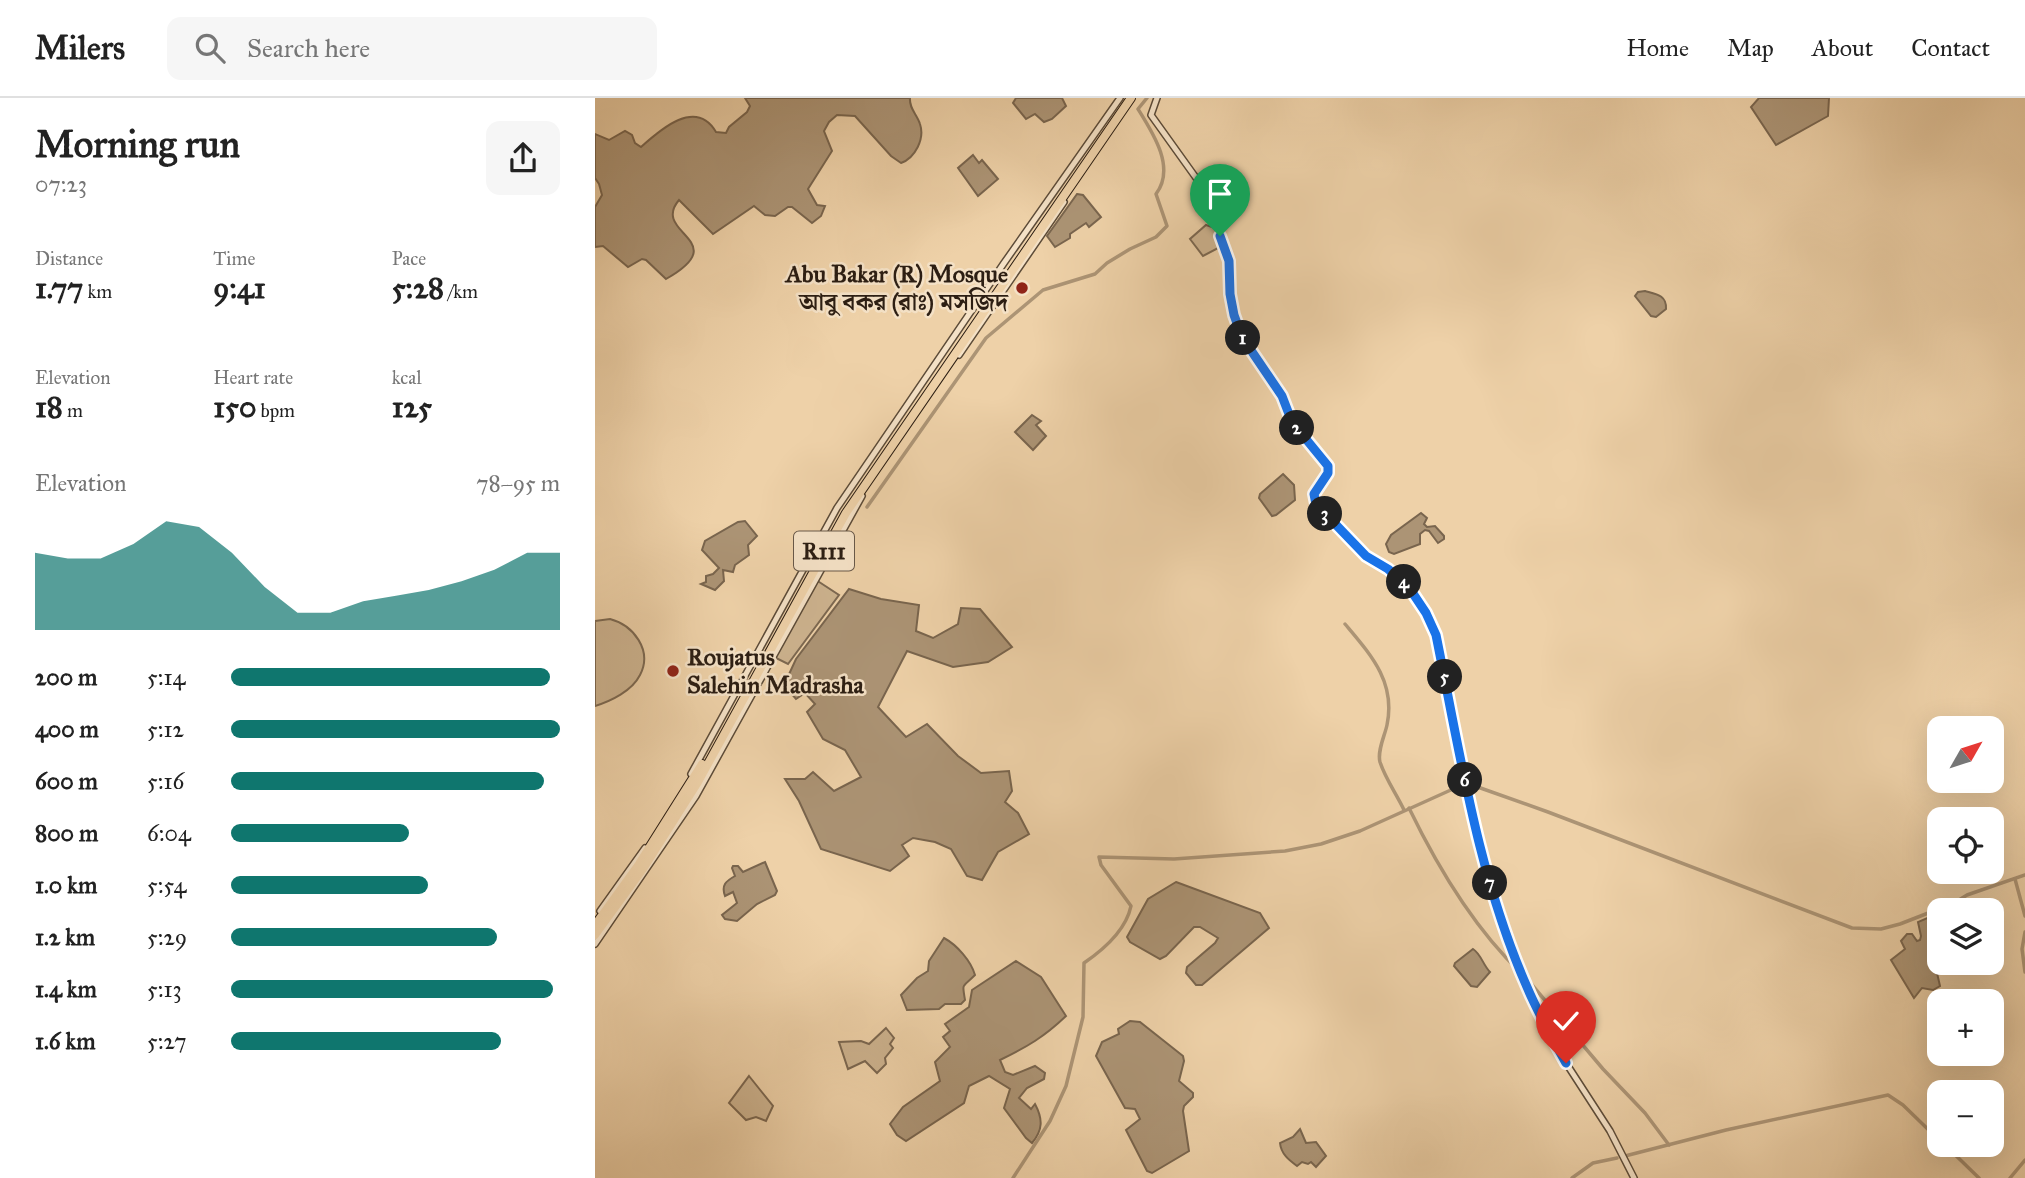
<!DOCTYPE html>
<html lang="en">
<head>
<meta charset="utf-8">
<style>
	:root { --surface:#fff; --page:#f6f6f6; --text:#222; --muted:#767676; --line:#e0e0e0; --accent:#0f766e }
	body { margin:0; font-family:"IM FELL Great Primer","Noto Serif Bengali",serif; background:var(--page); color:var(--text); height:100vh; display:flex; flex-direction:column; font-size:26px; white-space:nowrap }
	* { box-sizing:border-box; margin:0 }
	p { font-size:23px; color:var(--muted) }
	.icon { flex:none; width:38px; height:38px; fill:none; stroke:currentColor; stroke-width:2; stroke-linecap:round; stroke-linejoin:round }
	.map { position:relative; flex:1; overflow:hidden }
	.details { display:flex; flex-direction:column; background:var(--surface); width:595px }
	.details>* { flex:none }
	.needle { width:46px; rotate:51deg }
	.buttons { position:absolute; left:1332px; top:618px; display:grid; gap:14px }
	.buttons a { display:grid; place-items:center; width:77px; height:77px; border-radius:14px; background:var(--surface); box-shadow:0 7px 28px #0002; font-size:35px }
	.pin { position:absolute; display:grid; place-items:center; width:60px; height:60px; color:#fff; margin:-72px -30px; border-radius:50% 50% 50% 0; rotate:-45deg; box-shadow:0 0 7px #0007 }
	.pin .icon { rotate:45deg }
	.km { position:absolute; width:35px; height:35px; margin:-18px; border-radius:50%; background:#222; color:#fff; font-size:19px; line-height:35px; text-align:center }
	.round { display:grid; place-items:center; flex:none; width:74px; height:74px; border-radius:14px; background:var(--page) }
	.head { display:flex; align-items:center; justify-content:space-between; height:119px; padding:0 35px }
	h1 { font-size:38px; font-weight:800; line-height:52px }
	.figures { display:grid; grid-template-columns:repeat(3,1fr); gap:10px; height:119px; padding:7px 35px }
	.figures div { display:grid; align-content:center }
	.figures b { font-size:30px; font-weight:800 }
	.figures small { font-size:19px; font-weight:400 }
	.figures p { font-size:19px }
	.chart { height:196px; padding:14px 35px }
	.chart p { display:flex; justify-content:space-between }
	.chart svg { width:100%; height:126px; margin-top:7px; fill:var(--accent); opacity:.7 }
	ul { padding:0 35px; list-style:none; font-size:23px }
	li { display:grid; grid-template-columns:112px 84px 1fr; align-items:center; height:52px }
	li i { height:18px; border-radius:9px; background:var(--accent) }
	header { display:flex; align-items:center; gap:42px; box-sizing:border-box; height:98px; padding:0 35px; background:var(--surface); border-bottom:2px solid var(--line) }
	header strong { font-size:33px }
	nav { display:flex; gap:38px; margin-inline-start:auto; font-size:24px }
	.search { width:490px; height:63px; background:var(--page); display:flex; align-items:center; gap:18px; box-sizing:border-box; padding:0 24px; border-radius:14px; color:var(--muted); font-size:26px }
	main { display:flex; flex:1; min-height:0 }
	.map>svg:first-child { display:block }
	.green { fill:#cdb38f; stroke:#7c6851; stroke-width:2 }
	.water { fill:#ac9475; stroke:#79654e; stroke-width:2 }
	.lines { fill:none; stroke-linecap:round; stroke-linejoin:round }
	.canal { stroke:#ac9475; stroke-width:3.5 }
	.tertiary-casing { stroke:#5c4b38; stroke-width:8 }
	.primary-casing { stroke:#2c1e13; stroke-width:10 }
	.tertiary { stroke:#f4e1c6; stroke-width:5 }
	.primary { stroke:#eed1a8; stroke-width:8 }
	.route-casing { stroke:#fff; stroke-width:14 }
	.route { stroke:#1a73e8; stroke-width:9 }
	.poi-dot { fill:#8f2418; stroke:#f4e1c6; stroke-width:2.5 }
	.labels { text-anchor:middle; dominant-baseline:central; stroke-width:5; stroke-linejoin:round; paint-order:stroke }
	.shield { fill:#f4e1c6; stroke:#685849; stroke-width:2 }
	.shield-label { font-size:23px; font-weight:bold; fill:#2c1e13 }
	.poi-label { font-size:24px; font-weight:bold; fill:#2c1e13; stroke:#f4e1c6; text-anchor:end }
</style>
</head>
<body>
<header>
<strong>Milers</strong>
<div class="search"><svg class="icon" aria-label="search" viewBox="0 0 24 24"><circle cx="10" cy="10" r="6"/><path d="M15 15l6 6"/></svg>Search here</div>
<nav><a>Home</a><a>Map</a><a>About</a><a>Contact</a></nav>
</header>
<main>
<section class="details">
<div class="head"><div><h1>Morning run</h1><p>07:23</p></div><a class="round"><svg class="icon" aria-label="share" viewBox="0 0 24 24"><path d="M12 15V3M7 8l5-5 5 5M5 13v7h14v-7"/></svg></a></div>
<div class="figures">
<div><p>Distance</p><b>1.77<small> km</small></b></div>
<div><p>Time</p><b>9:41</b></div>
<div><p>Pace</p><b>5:28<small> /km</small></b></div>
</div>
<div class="figures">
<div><p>Elevation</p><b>18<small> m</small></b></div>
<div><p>Heart rate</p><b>150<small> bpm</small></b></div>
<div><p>kcal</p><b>125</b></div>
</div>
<div class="chart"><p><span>Elevation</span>78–95 m</p>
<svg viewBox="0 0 160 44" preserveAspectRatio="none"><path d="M0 44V17L10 19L20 19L30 14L40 6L50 8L60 17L70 29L80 38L90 38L100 34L110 32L120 30L130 27L140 23L150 17L160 17V44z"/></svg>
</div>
<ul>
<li><b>200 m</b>5:14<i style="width:97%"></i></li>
<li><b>400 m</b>5:12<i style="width:100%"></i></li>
<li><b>600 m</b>5:16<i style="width:95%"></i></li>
<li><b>800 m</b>6:04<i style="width:54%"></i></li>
<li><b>1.0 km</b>5:54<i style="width:60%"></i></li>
<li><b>1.2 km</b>5:29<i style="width:81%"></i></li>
<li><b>1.4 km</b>5:13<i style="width:98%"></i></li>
<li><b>1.6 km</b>5:27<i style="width:82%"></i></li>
</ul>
</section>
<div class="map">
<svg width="1430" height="1080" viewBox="0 0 1430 1080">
	<rect width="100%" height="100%" fill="#eed1a8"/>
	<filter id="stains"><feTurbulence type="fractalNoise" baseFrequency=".00286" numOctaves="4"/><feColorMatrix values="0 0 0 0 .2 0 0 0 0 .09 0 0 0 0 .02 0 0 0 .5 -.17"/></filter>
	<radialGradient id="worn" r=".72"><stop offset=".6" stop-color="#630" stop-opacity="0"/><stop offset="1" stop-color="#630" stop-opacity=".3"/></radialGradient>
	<!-- green -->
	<g class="green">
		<polygon points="611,127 620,130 627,148 608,158 595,141"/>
		<polygon points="215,478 244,497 193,566 173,556"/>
		<path d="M15 521C38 527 58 552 45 577 37 593 16 603 0 608V523Z"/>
		<polygon points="291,930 299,940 295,946 298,950 290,960 291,966 282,975 270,963 253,971 244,944 266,943 274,946"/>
		<polygon points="154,978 178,1008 171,1023 161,1019 151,1022 134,1005"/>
	</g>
	<!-- water -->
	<g class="water">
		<path d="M150 0H315C314 11 322 16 325 26 330 41 320 60 306 65L296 58 260 18 242 17 234 24 229 33 237 53 213 91 222 107 230 108 226 118 217 125 197 109H193L180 118 170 117 159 108 118 136 84 102C55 136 140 142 71 181L51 162 47 161 33 169 8 148 0 149V109L7 97 4 86 0 80V36L14 42 30 33 37 37 40 45 46 49C66 31 101 0 121 34L131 35 134 29 152 14 155 8Z"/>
		<polygon points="421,0 467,0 471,8 457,21 449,24 440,16 431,21 418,5"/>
		<polygon points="1164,0 1234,0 1233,18 1181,47 1156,9"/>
		<polygon points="378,57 384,65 387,62 403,81 383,98 363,70"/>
		<polygon points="482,96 488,97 506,119 494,129 491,125 475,136 475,140 460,149 452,138"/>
		<path d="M1050 193C1061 196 1072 197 1071 211L1061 219 1056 218 1040 198 1043 194Z"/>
		<polygon points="437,317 446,323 441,327 451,338 438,352 420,334"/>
		<polygon points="688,376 699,387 700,402 681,417 677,418 664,400 665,396"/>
		<polygon points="826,415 832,420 829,426 832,429 840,428 849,438 849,441 843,445 834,433 830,432 825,436 825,446 799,456 794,454 791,446 796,437"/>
		<polygon points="150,423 162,438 153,447 154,457 140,467 138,474 128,472 129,483 120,492 106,486 111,484 111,478 118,476 124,470 107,452 110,443 143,424"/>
		<polygon points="254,491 286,501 324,507 321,533 338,540 363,526 366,510 385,511 417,549 393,564 358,569 312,553 283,609 311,639 332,626 363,658 386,675 414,673 417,693 410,704 423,715 434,736 403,754 387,782 372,778 356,751 340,744 318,740 307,747 314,758 295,773 226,751 204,703 190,681 210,681 218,674 239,693 266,679 250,652 228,641 212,614 220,606 210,595 201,601 189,587 201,561"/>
		<path d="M170 764 182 793 180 797 162 806 142 823 130 821 127 817 142 805 138 794 130 798C126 787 131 783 140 778L137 770 138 768H143L148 774Z"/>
		<polygon points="581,784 665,815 674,830 607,887 601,887 591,875 592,869 620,845 623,840 605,829 599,829 571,858 565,861 535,844 532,839 553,801"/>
		<polygon points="1344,815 1344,864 1349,866 1342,875 1345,888 1338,892 1327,890 1319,900 1296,862 1310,851 1306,843 1312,836 1317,836 1322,843 1325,842 1326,838 1323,824"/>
		<path d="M349 840C362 847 376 863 380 877 367 890 367 884 370 902L366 906H350L344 911 312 912 306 897 322 880 333 873 334 863Z"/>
		<path d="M878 851C886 856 888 867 895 874L882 889 876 888 859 868 860 865Z"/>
		<path d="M421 863 446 879 471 918C449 939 432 949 405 962L410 974 418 977 440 968 450 975 449 981 432 990 424 1000 436 1011 440 1006C448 1021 448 1032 437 1045L431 1040 409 1010 415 991 394 978 374 988 369 1005 311 1043 302 1037 295 1026 308 1009 345 983 340 964 355 949 348 939 355 933 350 926 374 909 377 892Z"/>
		<polygon points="535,923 545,924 588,958 589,963 584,983 598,995 598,999 589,1008 588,1013 594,1053 557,1075 552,1073 531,1032 545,1021 540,1011 530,1010 501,958 507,944 524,936 523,931"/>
		<path d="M705 1031 711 1045 721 1044 731 1058 721 1069 716 1064 713 1066 707 1064 702 1068C694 1062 686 1056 685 1045L698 1039Z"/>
	</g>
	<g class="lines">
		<!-- canal -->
		<g class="canal">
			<path d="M272 409 391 240 448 192 500 176 512 165 535 151 561 139 572 128 561 96C581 70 558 35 543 11L552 0"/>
			<path d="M750 526C776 557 801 584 792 627 790 637 782 653 785 664 790 680 802 697 809 712"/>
			<path d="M814 710C843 770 878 829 926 875"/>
			<polyline points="1420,781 1430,818"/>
			<polyline points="1430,834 1427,851 1430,874"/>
			<polyline points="932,881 1008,971 1050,1015 1074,1047"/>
			<polyline points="1349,1046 1384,1080"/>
			<polyline points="1030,1058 1131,1032 1293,997 1308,1007 1344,1042"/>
			<path d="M418 1080 455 1023 471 988 488 919 489 865C508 852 531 832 536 808L506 767 504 759 579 761 690 753 726 746 765 733 858 691 877 687 953 714 1257 830 1286 831 1305 826 1359 805 1372 797 1430 777"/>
			<polyline points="977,1080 998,1065 1022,1060"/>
			<polyline points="1415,1080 1430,1062"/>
		</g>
		<!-- tertiary casing -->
		<g class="tertiary-casing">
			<g id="tertiary">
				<polyline points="562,0 556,17 604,84 616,108 634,163 635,196 647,239 687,298 697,324 733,368 733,375 718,396 721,406 771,459 793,471 813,488 831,515 841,537 872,691 888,757 922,863 946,918 971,965 1015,1033 1039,1080"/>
				<polyline points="364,257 469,104"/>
				<polyline points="96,676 242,410 409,165 525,0"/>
				<polyline points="5,813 50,750"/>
				<polyline points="0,846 101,698 267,398"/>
			</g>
		</g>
		<!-- primary casing -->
		<g class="primary-casing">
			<g id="primary">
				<polyline points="0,827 44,766 107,666"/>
				<polyline points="0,837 48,771 103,684 251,415 536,0"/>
			</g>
		</g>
		<!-- tertiary -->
		<use href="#tertiary" class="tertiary"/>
		<!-- primary -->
		<use href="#primary" class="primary"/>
	</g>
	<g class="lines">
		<!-- route casing -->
		<g class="route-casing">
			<path id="route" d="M625 138 634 163 635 196 639 217 647 239 687 298 697 324 733 368V375L719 396 721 406 771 458 793 471 813 488 831 515 841 537C865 655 883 778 932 889 943 915 957 940 971 965"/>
		</g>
		<!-- route -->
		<use href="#route" class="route"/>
	</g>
	<!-- markers -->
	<g class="poi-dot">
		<circle cx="427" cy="190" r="7"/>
		<circle cx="78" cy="573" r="7"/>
	</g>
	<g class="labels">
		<!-- shield labels -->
		<rect class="shield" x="199" y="433.5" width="60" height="39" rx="5"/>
		<g class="shield-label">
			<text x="229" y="453">R111</text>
		</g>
		<!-- poi labels -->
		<g class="poi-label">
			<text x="413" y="176">Abu Bakar (R) Mosque<tspan x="413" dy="28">আবু বকর (রাঃ) মসজিদ</tspan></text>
			<text x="92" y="559" text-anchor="start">Roujatus<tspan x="92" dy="28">Salehin Madrasha</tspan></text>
		</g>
	</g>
	<rect width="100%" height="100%" filter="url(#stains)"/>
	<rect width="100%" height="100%" fill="url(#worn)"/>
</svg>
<div class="buttons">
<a><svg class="needle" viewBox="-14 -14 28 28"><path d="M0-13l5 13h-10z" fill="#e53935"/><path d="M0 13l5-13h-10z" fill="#767676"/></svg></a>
<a><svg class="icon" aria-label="locate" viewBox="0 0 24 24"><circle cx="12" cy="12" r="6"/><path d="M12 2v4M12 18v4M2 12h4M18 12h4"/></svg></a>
<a><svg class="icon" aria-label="layers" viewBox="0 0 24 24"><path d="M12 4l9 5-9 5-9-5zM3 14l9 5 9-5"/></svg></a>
<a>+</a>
<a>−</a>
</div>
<div class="pin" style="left:625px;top:138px;background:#1e9e55"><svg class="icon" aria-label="arrive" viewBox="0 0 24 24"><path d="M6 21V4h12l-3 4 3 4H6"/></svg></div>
<div class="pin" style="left:971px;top:965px;background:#d93025"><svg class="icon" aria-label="check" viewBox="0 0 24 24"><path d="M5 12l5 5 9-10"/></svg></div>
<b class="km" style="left:648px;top:240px">1</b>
<b class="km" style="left:702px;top:330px">2</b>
<b class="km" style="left:730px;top:416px">3</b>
<b class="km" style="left:809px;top:484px">4</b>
<b class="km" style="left:850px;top:579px">5</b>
<b class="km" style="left:870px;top:682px">6</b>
<b class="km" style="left:895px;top:785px">7</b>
</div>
</main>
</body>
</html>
